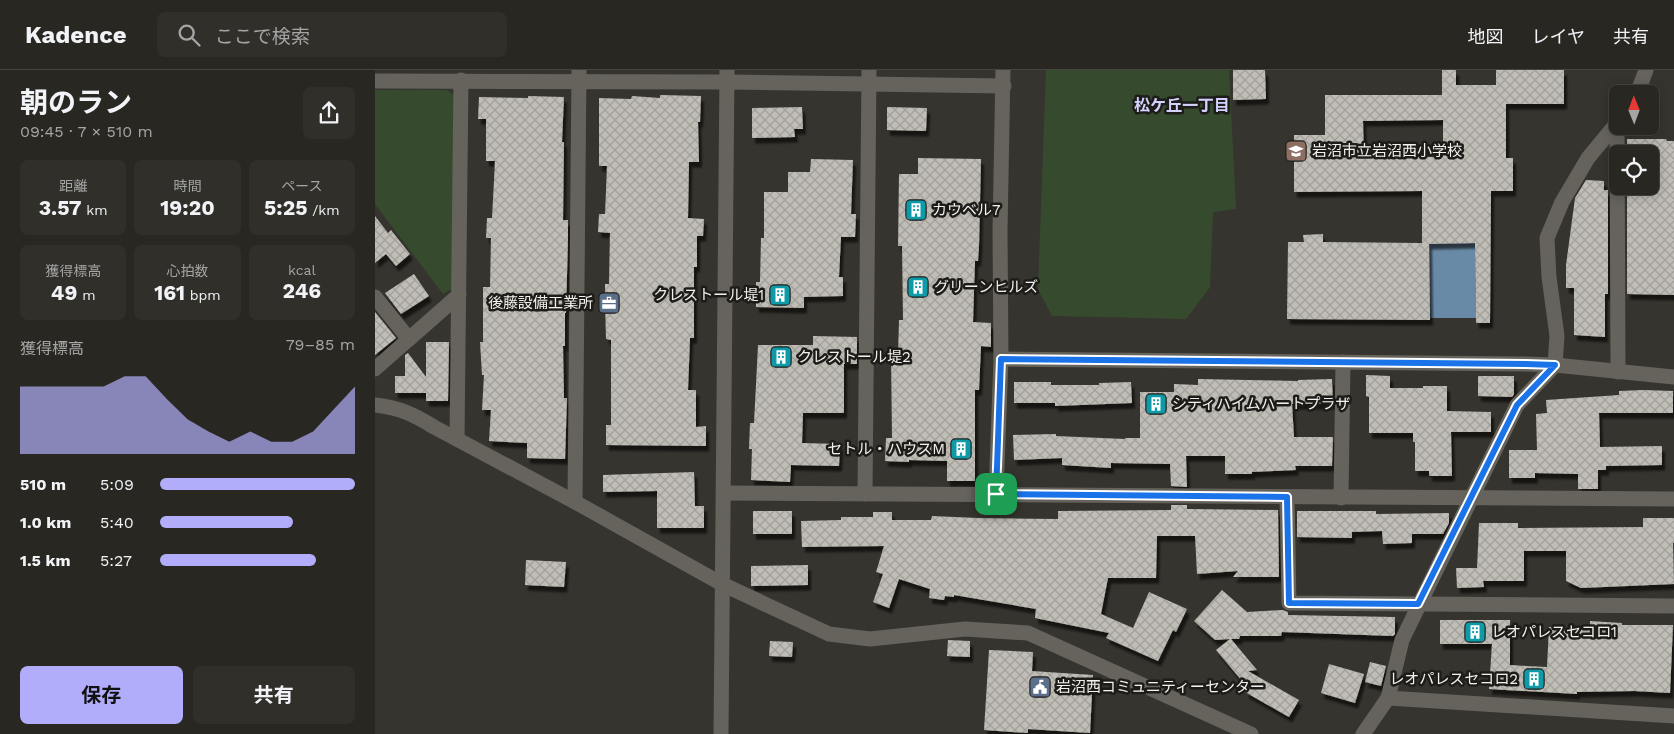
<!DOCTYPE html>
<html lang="ja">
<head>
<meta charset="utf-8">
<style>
	:root { --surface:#282722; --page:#302f2a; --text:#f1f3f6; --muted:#a5a5a5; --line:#444440; --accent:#b1adfa }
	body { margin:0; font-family:"Work Sans","Noto Sans JP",sans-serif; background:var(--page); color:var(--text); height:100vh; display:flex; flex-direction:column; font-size:19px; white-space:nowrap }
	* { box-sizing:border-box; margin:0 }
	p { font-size:16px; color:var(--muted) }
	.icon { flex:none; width:28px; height:28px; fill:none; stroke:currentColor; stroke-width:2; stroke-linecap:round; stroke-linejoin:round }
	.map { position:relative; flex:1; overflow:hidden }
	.details { display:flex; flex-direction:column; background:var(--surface); width:375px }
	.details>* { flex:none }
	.needle { width:32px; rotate:359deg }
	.controls { position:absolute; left:1234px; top:15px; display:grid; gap:10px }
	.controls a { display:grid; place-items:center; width:50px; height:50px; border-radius:8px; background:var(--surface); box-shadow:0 2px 12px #0003,0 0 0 1px var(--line); font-size:25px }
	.pin { position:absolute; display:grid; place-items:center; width:42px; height:42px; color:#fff; margin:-21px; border-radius:10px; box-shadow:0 2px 8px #0006 }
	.round { display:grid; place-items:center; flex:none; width:52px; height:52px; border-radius:8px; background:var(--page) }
	.overview { display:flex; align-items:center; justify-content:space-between; height:85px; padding:0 20px }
	h1 { font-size:28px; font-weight:700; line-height:38px }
	.figures { display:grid; grid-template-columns:repeat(3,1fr); gap:8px; height:85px; padding:5px 20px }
	.figures div { display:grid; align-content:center; border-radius:8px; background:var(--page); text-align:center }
	.figures b { font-size:21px; font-weight:700 }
	.figures small { font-size:14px; font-weight:400 }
	.figures p { font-size:14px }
	.chart { height:140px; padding:10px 20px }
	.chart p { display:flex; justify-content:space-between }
	.chart svg { width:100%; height:90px; margin-top:5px; fill:var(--accent); opacity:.7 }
	.cta { display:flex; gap:10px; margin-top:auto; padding:10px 20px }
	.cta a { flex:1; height:58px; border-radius:8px; background:var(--accent); color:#111; font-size:20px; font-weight:700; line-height:58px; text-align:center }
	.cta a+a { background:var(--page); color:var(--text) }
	ul { padding:0 20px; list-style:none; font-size:16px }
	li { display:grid; grid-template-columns:80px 60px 1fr; align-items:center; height:38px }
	li i { height:12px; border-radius:6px; background:var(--accent) }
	header { display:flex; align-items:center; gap:30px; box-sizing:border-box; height:70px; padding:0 25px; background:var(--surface); border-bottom:1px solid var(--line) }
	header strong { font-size:24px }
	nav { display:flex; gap:28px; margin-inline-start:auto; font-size:18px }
	.search { width:350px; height:45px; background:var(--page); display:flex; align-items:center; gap:12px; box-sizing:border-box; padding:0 18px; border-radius:8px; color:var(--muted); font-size:19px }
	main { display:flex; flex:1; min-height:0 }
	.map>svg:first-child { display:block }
	.green { fill:#364b2e }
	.water { fill:#698aa6 }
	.building { fill:url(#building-cross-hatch); fill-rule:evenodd; filter:url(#shadow) }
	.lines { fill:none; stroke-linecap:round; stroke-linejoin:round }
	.street { stroke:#65635c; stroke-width:15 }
	.secondary { stroke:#65635c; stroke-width:15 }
	.route-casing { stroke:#fff; stroke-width:10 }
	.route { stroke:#1a73e8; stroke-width:6 }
	.labels { text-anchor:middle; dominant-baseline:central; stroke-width:5; stroke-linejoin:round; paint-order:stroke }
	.poi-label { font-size:15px; fill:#f2f1ed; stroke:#1d1c19; text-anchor:start }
	.neighbourhood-label { font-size:16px; font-weight:bold; fill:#d3d2fe; stroke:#1d1c19 }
</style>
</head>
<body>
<header>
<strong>Kadence</strong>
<div class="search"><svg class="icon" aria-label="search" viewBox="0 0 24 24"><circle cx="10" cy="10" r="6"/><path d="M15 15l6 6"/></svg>ここで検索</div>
<nav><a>地図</a><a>レイヤ</a><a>共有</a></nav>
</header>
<main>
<section class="details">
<div class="overview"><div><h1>朝のラン</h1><p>09:45 · 7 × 510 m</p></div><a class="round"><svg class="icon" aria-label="share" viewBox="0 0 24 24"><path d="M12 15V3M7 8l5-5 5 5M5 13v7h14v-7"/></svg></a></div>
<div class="figures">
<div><p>距離</p><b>3.57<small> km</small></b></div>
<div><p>時間</p><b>19:20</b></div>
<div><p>ペース</p><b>5:25<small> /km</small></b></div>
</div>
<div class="figures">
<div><p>獲得標高</p><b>49<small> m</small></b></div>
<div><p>心拍数</p><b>161<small> bpm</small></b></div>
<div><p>kcal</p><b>246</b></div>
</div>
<div class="chart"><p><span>獲得標高</span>79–85 m</p>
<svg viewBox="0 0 160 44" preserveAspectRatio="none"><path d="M0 44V11L10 11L20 11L30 11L40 11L50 6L60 6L70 17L80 27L90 33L100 38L110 33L120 38L130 38L140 33L150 22L160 11V44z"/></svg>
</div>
<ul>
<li><b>510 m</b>5:09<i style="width:100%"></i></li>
<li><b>1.0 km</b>5:40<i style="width:68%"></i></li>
<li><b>1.5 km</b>5:27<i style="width:80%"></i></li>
</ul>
<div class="cta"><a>保存</a><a>共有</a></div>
</section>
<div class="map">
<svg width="1299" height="664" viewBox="0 0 1299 664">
	<defs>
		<pattern id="building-cross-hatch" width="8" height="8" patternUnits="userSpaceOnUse" patternTransform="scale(1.25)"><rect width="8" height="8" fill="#c0bdb6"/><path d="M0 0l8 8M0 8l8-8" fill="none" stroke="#a2a09a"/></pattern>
		<filter id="shadow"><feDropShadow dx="3" dy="5.5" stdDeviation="1" flood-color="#0009"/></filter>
	</defs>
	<rect width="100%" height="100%" fill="#36342e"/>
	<!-- green -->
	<g class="green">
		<polygon points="671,0 854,0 861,139 838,142 835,217 811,249 677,246 663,219"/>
		<polygon points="0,20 72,20 80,26 80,217 68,224 0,134"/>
	</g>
	<!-- water -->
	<polygon class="water" points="1100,173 1101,248 1055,248 1054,174"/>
	<!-- building -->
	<g class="building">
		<polygon points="858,0 890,0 891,29 858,30"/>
		<path d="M1067 0H1081V15H1121V0H1189V34H1131V88H1138V121H1116L1115 253H1101L1100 173 1054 174 1055 250 912 249 913 172H929L928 165 948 164V172L1047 173V121L919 122V65H950V25H1067ZM1068 50V87H989L988 51Z"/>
		<polygon points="285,25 326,26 325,52 323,52 324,92 314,92 313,148 329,149 328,166 322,166 322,197 319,197 319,268 315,268 313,320 321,320 321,357 331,356 331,376 231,375 231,355 236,355 236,270 231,269 230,233 230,214 234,214 235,163 223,162 224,144 230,144 232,96 224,96 224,28 256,29 257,26 285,28"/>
		<polygon points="153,26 189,27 187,72 189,72 188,150 193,150 193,168 191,243 190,243 190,276 188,276 189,328 192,328 190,389 152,388 152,373 114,371 116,340 107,340 109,305 107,305 105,272 108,272 108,217 115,217 116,168 111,168 112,148 117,148 120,91 111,91 111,49 103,49 104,27 153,28"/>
		<polygon points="427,37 428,59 419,59 420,67 377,68 377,38"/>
		<polygon points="512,37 552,38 551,61 512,60"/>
		<polygon points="1252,69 1291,69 1292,71 1299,71 1299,225 1252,224 1252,120 1275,119 1275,84 1252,84"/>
		<polygon points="543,88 606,89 604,176 603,191 600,191 598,252 616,253 616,277 606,276 604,320 600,320 600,411 572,411 572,391 534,390 534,392 510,391 511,368 517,368 516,285 523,285 524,250 528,250 527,176 523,176 524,104 543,104"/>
		<polygon points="436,89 478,90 476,144 481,144 480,167 466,167 464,207 468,207 468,226 429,227 429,238 381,237 381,212 385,212 386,168 389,168 389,122 413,122 413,102 435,102"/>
		<polygon points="1211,110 1229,111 1229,120 1233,120 1233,224 1230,224 1230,267 1199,265 1199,218 1191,218 1191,195 1200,128"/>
		<polygon points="0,146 13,163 16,160 35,184 21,196 11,184 0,193"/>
		<polygon points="39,204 54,226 26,244 10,223"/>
		<polygon points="0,242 21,268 0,285"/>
		<polygon points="438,266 482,267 482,294 469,294 469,343 428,343 427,373 465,374 464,396 416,395 415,412 376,410 377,379 374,379 375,353 379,353 383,275 438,275"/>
		<polygon points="51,272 74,272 73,331 51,331 51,323 20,323 20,306 30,306 30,285 33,283 51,307"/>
		<polygon points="991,305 1015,306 1015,318 1048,318 1048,316 1072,316 1072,341 1116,342 1116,362 1076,362 1077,406 1054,406 1054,401 1040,401 1040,372 1038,372 1038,363 994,363 994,327 991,326"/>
		<polygon points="1103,306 1139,306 1139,324 1137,327 1103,326"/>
		<polygon points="823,309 923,311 923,310 957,309 958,334 917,334 919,367 958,367 957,396 920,396 921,400 877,402 877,404 850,404 850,386 811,386 812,417 796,416 795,394 736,393 736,398 687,395 687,388 639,390 638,365 681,364 681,366 750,369 750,368 765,368 765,322 799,322 799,314 823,315"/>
		<polygon points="639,312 676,312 676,315 724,315 724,313 756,312 757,333 680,336 680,333 639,333"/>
		<polygon points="1268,320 1298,321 1298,343 1224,343 1225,377 1287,376 1287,395 1231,396 1231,400 1223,400 1223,419 1203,419 1203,404 1160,403 1160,408 1134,408 1134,380 1162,380 1161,344 1172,343 1171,330 1244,325 1244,321"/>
		<polygon points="319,402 320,436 329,436 329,458 282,458 282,421 228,422 228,405"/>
		<polygon points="796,435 812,435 812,439 903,440 904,507 858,507 863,501 822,504 820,466 782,466 781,508 733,508 726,544 758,558 774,522 812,539 801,562 798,560 783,591 731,568 734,563 660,548 661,539 579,525 579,527 570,526 569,530 554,528 555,519 524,509 514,538 498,532 508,504 501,502 509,476 427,477 426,451 466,450 466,447 498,447 498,442 517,442 517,450 556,450 557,446 603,448 683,449 683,441 796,440"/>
		<rect x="378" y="441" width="39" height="23"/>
		<polygon points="922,441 1001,441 1001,444 1074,443 1074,453 1068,464 1037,464 1037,473 1008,474 1007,461 977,462 977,468 922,467"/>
		<polygon points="1268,448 1299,448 1299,473 1298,473 1299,514 1206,518 1191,511 1191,481 1149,481 1149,511 1108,511 1109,517 1082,518 1081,498 1102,498 1104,453 1143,453 1143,458 1268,457"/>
		<polygon points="151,490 191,492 189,517 150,515"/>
		<polygon points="433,495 433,515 376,516 376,496"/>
		<polygon points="847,520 872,542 908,540 913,542 913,545 1020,547 1020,564 1018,566 907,562 906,566 865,566 864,569 856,569 882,600 873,601 924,630 914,647 870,622 873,618 841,580 855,569 840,570 819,551"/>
		<polygon points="1065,550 1135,550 1135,595 1172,597 1174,557 1215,559 1215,551 1247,553 1247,555 1298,555 1295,623 1259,621 1202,622 1202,624 1114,619 1117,574 1065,574"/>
		<polygon points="573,570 595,571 595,587 572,586"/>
		<polygon points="395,571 418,572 417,587 394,586"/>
		<polygon points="614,580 658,582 657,601 718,605 715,663 653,659 653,663 609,660"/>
		<polygon points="995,592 1011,596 1006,616 990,612"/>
		<polygon points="954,594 989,604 980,633 946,623"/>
	</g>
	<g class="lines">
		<!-- street -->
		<g class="street">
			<polyline points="0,11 352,12 629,16"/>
			<polyline points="1262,24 1271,0"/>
			<polyline points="1242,54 1243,302"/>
			<polyline points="0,227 34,269 84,225"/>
			<polyline points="626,289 1151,294 1180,295 1299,307"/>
			<polyline points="0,299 34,269"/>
			<path d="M0 335C25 338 38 344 59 357L200 432 347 514 454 564 495 569 590 559 653 563 876 664"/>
			<polyline points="82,369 86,10"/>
			<polyline points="349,423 1299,429"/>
			<polyline points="490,424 494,0"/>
			<polyline points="621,424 626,289 625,161 628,0"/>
			<polyline points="912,427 914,533 1299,536"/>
			<polyline points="966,428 968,292"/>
			<polyline points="200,432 204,0"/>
			<polyline points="1013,628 1299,646"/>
			<polyline points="988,664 1013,628 1027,570 1142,335 1180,295 1182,266 1174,207 1172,168 1187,132 1213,88 1242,53"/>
		</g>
		<!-- secondary -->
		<polyline class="secondary" points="346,664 352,0"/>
	</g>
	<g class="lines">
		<!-- route casing -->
		<g class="route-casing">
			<polygon id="route" points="626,289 1151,294 1180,295 1142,335 1043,534 914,533 912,427 621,424"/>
		</g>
		<!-- route -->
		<use href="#route" class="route"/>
	</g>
	<!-- icons -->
	<defs>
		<g id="school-square" transform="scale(1.125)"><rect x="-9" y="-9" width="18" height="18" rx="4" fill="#8d6e63" stroke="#1d1c19"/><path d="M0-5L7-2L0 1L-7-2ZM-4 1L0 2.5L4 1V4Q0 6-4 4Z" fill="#fff"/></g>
		<g id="building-square" transform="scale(1.125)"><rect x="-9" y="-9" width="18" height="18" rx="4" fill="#0f9aa8" stroke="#1d1c19"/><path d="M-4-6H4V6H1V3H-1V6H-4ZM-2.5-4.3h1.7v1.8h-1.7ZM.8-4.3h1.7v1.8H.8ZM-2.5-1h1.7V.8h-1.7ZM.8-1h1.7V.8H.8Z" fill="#fff"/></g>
		<g id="office-square" transform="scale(1.125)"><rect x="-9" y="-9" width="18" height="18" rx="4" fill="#5c6f8a" stroke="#1d1c19"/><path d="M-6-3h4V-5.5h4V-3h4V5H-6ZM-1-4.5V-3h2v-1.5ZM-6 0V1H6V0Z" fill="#fff"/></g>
		<g id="civic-square" transform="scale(1.125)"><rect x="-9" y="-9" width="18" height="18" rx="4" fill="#5c6f8a" stroke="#1d1c19"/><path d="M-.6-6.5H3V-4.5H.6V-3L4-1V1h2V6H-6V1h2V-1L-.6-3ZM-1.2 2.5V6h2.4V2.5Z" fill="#fff"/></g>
	</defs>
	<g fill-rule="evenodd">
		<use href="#school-square" x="921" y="81"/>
		<use href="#building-square" x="541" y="140"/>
		<use href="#building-square" x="543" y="217"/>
		<use href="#building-square" x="405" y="225"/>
		<use href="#office-square" x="234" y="233"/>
		<use href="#building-square" x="406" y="287"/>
		<use href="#building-square" x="781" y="334"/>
		<use href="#building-square" x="586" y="379"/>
		<use href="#building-square" x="1100" y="562"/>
		<use href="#building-square" x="1159" y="609"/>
		<use href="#civic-square" x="665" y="617"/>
	</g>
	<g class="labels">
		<!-- poi labels -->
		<g class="poi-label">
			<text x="937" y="81">岩沼市立岩沼西小学校</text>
			<text x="557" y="140">カウベル7</text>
			<text x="559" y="217">グリーンヒルズ</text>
			<text x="389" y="225" text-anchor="end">クレストール堤1</text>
			<text x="218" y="233" text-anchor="end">後藤設備工業所</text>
			<text x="422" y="287">クレストール堤2</text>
			<text x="797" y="334">シティハイムハートプラザ</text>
			<text x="570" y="379" text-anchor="end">セトル・ハウスM</text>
			<text x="1116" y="562">レオパレスセコロ1</text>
			<text x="1143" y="609" text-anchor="end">レオパレスセコロ2</text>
			<text x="681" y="617">岩沼西コミュニティーセンター</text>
		</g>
		<!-- neighbourhood labels -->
		<g class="neighbourhood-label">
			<text x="807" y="35">松ケ丘一丁目</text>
		</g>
	</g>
</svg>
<div class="controls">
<a><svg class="needle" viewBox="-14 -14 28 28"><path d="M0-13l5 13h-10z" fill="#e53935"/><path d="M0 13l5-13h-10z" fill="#a5a5a5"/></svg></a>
<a><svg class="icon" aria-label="locate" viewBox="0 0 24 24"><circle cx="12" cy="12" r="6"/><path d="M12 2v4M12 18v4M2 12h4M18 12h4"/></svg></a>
</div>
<div class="pin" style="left:621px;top:424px;background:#1e9e55"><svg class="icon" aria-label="arrive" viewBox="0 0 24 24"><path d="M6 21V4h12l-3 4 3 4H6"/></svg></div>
</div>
</main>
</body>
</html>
